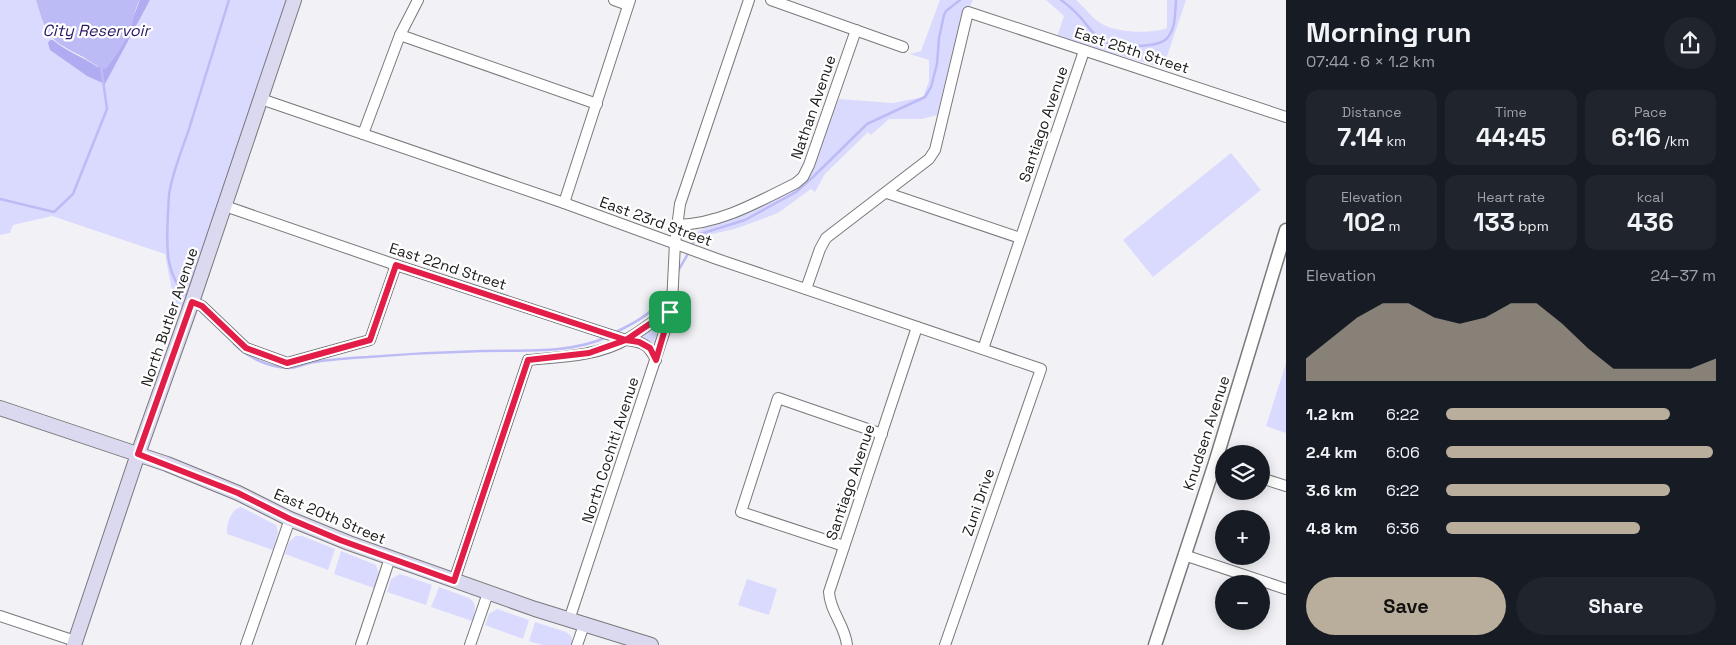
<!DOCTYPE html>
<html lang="en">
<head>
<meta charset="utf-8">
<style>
	:root { --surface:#171b24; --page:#20242c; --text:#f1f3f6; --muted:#9ea1a6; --accent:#b9ad9b }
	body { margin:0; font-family:"Space Grotesk",sans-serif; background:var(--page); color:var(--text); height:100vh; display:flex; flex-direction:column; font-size:19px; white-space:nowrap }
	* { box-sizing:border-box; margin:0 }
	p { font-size:16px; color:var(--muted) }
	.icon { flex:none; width:28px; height:28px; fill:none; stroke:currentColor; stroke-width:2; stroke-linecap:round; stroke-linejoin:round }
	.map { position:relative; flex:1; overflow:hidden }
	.sheet { display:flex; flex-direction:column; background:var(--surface); width:450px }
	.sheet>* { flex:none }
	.buttons { position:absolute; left:1215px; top:445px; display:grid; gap:10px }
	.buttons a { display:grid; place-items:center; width:55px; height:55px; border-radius:50%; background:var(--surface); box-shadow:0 2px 12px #0003; font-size:25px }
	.pin { position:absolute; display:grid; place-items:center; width:42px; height:42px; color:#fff; margin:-21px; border-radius:10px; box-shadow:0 2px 8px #0006 }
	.round { display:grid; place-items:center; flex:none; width:52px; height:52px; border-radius:26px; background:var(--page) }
	.overview { display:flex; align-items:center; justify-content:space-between; height:85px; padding:0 20px }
	h1 { font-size:28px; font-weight:800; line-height:38px }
	.figures { display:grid; grid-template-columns:repeat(3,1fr); gap:8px; height:85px; padding:5px 20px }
	.figures div { display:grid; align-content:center; border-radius:12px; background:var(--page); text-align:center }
	.figures b { font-size:25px; font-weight:800 }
	.figures small { font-size:14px; font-weight:400 }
	.figures p { font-size:14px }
	.chart { height:140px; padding:10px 20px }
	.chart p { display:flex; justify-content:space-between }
	.chart svg { width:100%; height:90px; margin-top:5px; fill:var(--accent); opacity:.7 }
	.primary-button { display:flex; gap:10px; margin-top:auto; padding:10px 20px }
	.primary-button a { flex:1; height:58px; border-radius:30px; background:var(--accent); color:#111; font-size:20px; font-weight:800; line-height:58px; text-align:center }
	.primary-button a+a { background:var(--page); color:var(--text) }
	ul { padding:0 20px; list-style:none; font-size:16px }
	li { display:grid; grid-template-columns:80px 60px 1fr; align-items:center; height:38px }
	li i { height:12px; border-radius:6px; background:var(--accent) }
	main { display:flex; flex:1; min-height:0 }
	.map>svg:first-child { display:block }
	.green { fill:#dadaff }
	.forest { fill:#afacf2 }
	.water { fill:#bdbbf5 }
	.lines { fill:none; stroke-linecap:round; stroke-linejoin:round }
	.stream { stroke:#bdbbf5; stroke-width:2.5 }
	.minor-casing { stroke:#79797c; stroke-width:12 }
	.tertiary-casing { stroke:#79797c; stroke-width:15 }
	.secondary-casing { stroke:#79797c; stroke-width:16 }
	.minor { stroke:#fff; stroke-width:10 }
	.tertiary { stroke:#fff; stroke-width:12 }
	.secondary { stroke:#dad9ef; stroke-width:14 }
	.route-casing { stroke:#fff; stroke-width:10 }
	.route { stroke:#e11d48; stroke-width:6 }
	.labels { text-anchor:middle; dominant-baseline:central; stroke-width:4.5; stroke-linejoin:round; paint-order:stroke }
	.street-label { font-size:15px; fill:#1a1a1b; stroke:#fff }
	.water-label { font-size:16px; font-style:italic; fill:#2a1767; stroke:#fff }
</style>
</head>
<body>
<main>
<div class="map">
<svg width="1286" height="645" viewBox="0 0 1286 645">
	<rect width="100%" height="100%" fill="#f2f2f6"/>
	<!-- green -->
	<g class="green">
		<polygon points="0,0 36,0 44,27 53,40 50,40 105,84 150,0 286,0 183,309 175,307 165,254 52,216 13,225 10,233 0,235"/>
		<polygon points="940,0 973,0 970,6 961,16 937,115 922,119 889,119 871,135 868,132 825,174 815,192 811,189 778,213 735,229 703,236 698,241 690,237 691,235 713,223 736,218 797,187 839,99 893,103 923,97 929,81 929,60 910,54 921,51"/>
		<path d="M1046 0H1076C1084 7 1093 19 1102 24 1117 33 1152 34 1167 28V0H1186L1163 68 1057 37 1064 16Z"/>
		<polygon points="1231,153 1261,190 1153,277 1123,240"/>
		<polygon points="657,324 660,327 654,343 652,345 641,337"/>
		<polygon points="1286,363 1286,433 1266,426"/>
		<path d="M241 507 276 525 278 532 273 550 227 534C226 524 231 509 241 507Z"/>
		<polygon points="296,536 302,536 335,549 328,570 285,554 289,542"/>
		<polygon points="341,551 376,565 379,575 374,588 334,574"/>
		<polygon points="400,574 432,585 426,605 387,592 391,579"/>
		<polygon points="747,579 777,589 769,615 738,605"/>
		<path d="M439 587 469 598C478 604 475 612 472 621L431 607Z"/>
		<polygon points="497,609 529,620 523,639 485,625 489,614"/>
		<polygon points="535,622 566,632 571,636 573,645 542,645 529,641"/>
	</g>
	<!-- forest -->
	<path class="forest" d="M140 0H150L105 84 87 76 50 50 48 43 50 40H53C66 51 83 57 98 67L134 15Z"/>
	<!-- water -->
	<path class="water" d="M36 0H140C134 10 134 20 130 31 125 44 115 56 107 68L104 69C96 66 90 61 83 57 48 39 47 38 36 0Z"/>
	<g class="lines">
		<!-- stream -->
		<g class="stream">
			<path d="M1061 0C1068 5 1075 11 1081 18 1088 26 1093 35 1102 40 1113 48 1160 49 1168 37 1176 27 1175 12 1176 0"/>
			<polyline points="0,199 54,212 73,194 107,109 101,66"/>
			<polyline points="691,247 696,237 700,234 745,220 796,192 813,177 867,124 925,97 931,87 937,64 939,38 944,15 946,11 960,0"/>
			<polyline points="678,271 689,252"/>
			<path d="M188 297C163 274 167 242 168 212 169 204 168 197 170 189 175 164 186 141 193 116 205 78 217 39 229 0"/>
			<path d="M616 332C637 322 658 310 669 289"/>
			<path d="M234 344C248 357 269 368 289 368 297 368 306 363 315 362 332 359 350 358 368 357 406 354 444 352 482 351 522 350 570 354 607 337"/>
		</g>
		<!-- minor casing -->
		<g class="minor-casing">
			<g id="minor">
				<polyline points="614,0 628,5"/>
				<polyline points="771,0 903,47"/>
				<polyline points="400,35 597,104"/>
				<polyline points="261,99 564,203 717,259 1041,369 945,645"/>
				<polyline points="363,134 400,35 418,0"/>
				<polyline points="887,193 1020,238"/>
				<polyline points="564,203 630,0"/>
				<path d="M225 206 396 265 626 340C643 342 648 344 656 360"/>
				<path d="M677 225C720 224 758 202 796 183L803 177 809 165 856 30"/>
				<polyline points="806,289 820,249 826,238 929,159 935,150 968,12 1286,117"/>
				<polyline points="192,302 202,306 246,348 287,363 370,340 396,265"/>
				<polyline points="983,349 1084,51"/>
				<polyline points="1261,478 1286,486"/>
				<polyline points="844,546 741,512 778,398 882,434"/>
				<polyline points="1184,555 1286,589"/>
				<path d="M454 581 528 360C560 357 599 356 627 339 642 331 654 319 670 312"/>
				<polyline points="0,616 75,641"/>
				<polyline points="569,620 667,324 672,304 675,243 680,204 749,0"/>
				<polyline points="246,645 290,519"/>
				<polyline points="361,645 390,558"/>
				<polyline points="470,645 488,593"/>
				<polyline points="577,645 584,625"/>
				<path d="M847 645C845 625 830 612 829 592L917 327"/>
			</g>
		</g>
		<!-- tertiary casing -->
		<g class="tertiary-casing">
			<polyline id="tertiary" points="1155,645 1215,463 1286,230"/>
		</g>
		<!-- secondary casing -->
		<g class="secondary-casing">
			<g id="secondary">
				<polyline points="0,408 167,464 238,493 290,519 349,543 535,609 651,645"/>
				<polyline points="74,645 138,454 192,302 294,0"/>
			</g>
		</g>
		<!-- minor -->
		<use href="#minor" class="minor"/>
		<!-- tertiary -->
		<use href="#tertiary" class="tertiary"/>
		<!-- secondary -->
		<use href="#secondary" class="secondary"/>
	</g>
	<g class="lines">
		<!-- route casing -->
		<g class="route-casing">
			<polyline id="route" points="670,312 660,317 626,340 396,265 370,340 287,363 246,348 202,306 192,302 138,454 238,493 290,519 340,540 454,581 528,360 589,353 626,340 639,342 650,348 656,360 670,312"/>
		</g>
		<!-- route -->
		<use href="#route" class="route"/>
	</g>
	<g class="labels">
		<!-- street labels -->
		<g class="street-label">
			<text transform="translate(1132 50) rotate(18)">East 25th Street</text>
			<text transform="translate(813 107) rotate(-71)">Nathan Avenue</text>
			<text transform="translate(1043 124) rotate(-71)">Santiago Avenue</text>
			<text transform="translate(656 221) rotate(20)">East 23rd Street</text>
			<text transform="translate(448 266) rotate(18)">East 22nd Street</text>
			<text transform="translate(169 317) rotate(-71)">North Butler Avenue</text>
			<text transform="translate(1206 433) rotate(-72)">Knudsen Avenue</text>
			<text transform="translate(610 450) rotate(-72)">North Cochiti Avenue</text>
			<text transform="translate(850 482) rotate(-71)">Santiago Avenue</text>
			<text transform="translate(978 502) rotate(-71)">Zuni Drive</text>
			<text transform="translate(330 516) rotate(23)">East 20th Street</text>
		</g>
		<!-- water labels -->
		<g class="water-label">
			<text x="96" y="30">City Reservoir</text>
		</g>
	</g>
</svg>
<div class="buttons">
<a><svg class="icon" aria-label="layers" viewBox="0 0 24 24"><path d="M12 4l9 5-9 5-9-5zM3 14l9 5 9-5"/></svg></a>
<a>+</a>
<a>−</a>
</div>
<div class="pin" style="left:670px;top:312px;background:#1e9e55"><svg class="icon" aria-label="arrive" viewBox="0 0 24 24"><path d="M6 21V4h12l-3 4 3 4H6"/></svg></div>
</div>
<section class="sheet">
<div class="overview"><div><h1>Morning run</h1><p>07:44 · 6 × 1.2 km</p></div><a class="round"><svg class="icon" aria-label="share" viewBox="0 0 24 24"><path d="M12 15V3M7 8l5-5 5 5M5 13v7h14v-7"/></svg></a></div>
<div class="figures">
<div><p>Distance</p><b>7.14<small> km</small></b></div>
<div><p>Time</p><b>44:45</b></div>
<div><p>Pace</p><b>6:16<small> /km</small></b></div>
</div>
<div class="figures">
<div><p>Elevation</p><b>102<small> m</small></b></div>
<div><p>Heart rate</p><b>133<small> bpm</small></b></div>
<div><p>kcal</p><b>436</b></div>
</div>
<div class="chart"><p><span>Elevation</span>24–37 m</p>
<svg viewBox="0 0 160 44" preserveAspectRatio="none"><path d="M0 44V33L10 23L20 13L30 6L40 6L50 13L60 16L70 13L80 6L90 6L100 16L110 28L120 38L130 38L140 38L150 38L160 33V44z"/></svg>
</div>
<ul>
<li><b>1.2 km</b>6:22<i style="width:83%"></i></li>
<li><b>2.4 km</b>6:06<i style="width:99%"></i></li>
<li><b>3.6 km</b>6:22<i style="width:83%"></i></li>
<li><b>4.8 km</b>6:36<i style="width:72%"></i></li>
</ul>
<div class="primary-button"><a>Save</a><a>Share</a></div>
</section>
</main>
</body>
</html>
